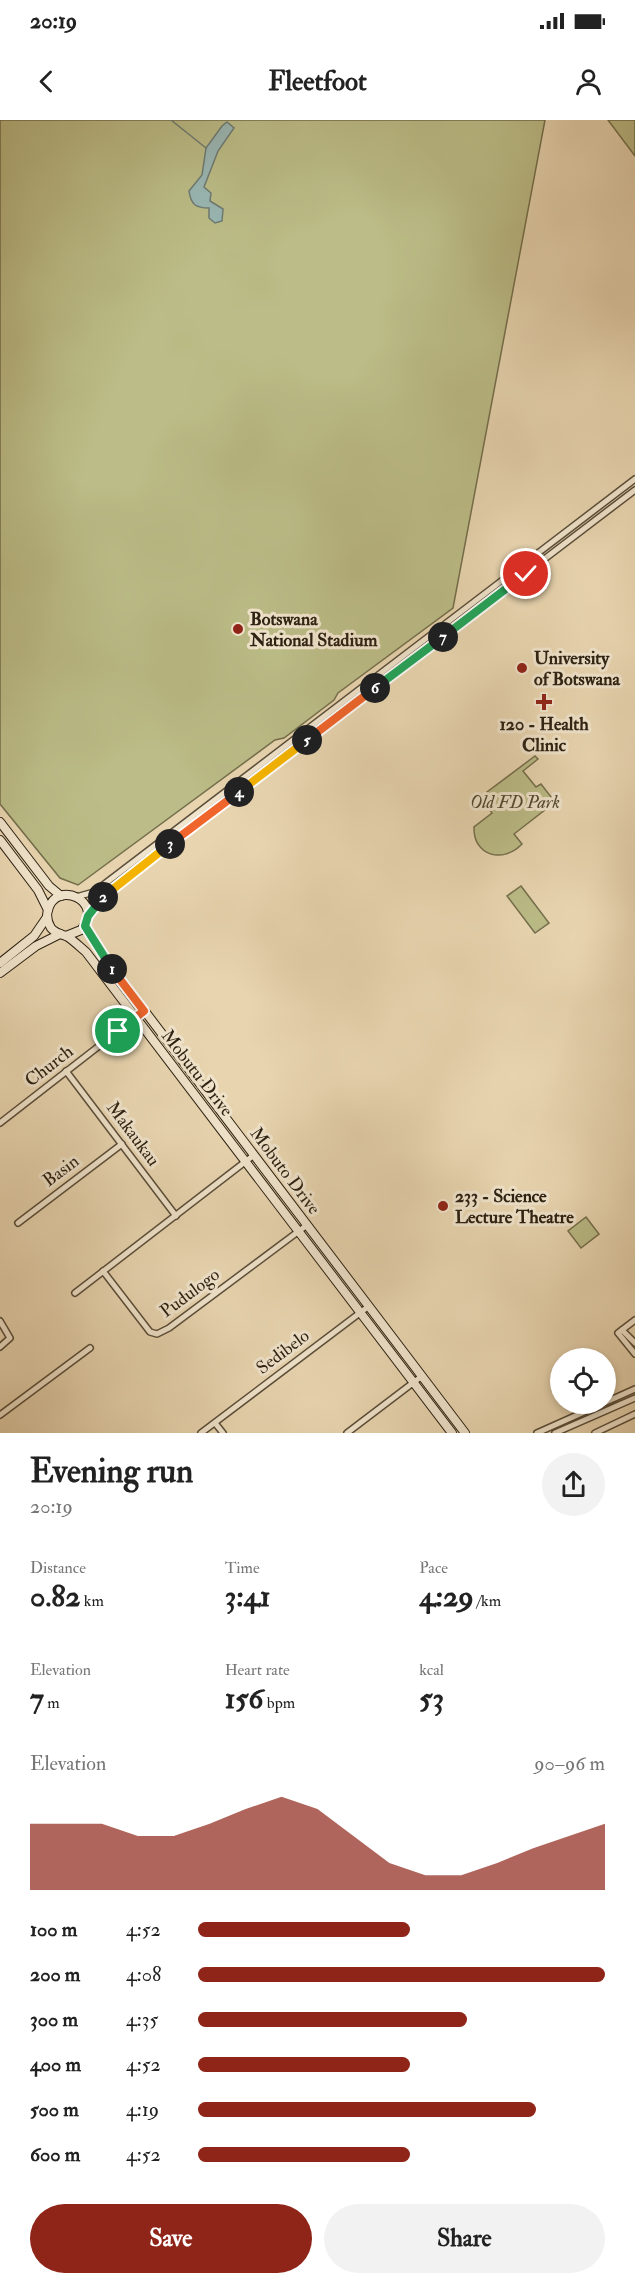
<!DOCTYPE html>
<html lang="en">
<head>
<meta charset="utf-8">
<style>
	:root { --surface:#fff; --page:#f2f2f2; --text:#222; --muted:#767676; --accent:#8f2418 }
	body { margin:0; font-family:"IM FELL Double Pica",serif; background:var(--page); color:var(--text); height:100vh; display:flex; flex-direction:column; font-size:22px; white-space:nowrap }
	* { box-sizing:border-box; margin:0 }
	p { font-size:20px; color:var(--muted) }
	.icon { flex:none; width:33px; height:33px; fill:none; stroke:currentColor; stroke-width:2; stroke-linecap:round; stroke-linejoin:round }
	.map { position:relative; height:1313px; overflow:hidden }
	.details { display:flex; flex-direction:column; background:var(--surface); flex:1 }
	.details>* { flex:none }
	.controls { position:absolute; left:550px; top:1228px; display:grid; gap:12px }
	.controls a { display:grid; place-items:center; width:66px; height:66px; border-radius:50%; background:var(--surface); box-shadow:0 3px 9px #0003; font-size:30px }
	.pin { position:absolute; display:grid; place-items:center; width:51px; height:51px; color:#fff; margin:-26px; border:3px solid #fff; border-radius:50%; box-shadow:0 2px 6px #0007 }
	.km { position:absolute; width:30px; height:30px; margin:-15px; border-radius:50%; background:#222; color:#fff; font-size:16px; line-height:30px; text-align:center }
	.round { display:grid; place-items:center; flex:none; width:63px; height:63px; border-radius:32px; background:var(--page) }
	.headline { display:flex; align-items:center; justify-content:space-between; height:102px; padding:0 30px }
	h1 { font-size:33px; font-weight:700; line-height:45px }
	.figures { display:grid; grid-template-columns:repeat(3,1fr); gap:9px; height:102px; padding:6px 30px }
	.figures div { display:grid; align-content:center }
	.figures b { font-size:30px; font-weight:700 }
	.figures small { font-size:16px; font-weight:400 }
	.figures p { font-size:16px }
	.chart { height:168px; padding:12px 30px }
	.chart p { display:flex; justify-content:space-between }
	.chart svg { width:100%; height:108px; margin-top:6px; fill:var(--accent); opacity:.7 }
	.button { display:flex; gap:12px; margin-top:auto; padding:12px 30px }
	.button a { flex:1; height:69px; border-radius:36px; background:var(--accent); color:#fff; font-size:24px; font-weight:700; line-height:69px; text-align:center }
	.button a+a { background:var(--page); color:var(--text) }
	ul { padding:0 30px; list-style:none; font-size:20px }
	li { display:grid; grid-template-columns:96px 72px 1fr; align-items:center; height:45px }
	li i { height:15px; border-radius:8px; background:var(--accent) }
	.status { display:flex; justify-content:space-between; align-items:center; height:42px; padding:0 30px; background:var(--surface); direction:ltr }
	.status svg { height:16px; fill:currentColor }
	header { display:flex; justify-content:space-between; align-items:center; height:78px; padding:0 30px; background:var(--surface); font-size:27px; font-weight:700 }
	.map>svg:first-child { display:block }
	.green { fill:#bbbc87; stroke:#746e4c; stroke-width:1.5 }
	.water { fill:#99b7b4; stroke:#6d7b73; stroke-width:1.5 }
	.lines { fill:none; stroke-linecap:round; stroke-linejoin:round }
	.stream { stroke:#6d7b73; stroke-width:1.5 }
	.street-casing { stroke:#5b4e3a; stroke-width:8 }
	.secondary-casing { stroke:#2c2112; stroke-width:10 }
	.street { stroke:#f0e4cc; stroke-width:5 }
	.secondary { stroke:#f0e4cc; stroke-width:8 }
	.split-1-casing { stroke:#fff; stroke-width:12 }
	.split-2-casing { stroke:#fff; stroke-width:12 }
	.split-3-casing { stroke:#fff; stroke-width:12 }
	.split-4-casing { stroke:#fff; stroke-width:12 }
	.split-5-casing { stroke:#fff; stroke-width:12 }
	.split-6-casing { stroke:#fff; stroke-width:12 }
	.split-7-casing { stroke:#fff; stroke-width:12 }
	.split-8-casing { stroke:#fff; stroke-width:12 }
	.split-9-casing { stroke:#fff; stroke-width:12 }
	.split-1 { stroke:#f0652b; stroke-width:8 }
	.split-2 { stroke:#22a559; stroke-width:8 }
	.split-3 { stroke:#f5b400; stroke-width:8 }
	.split-4 { stroke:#f0652b; stroke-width:8 }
	.split-5 { stroke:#f5b400; stroke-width:8 }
	.split-6 { stroke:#f0652b; stroke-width:8 }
	.split-7 { stroke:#22a559; stroke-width:8 }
	.split-8 { stroke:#22a559; stroke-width:8 }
	.split-9 { stroke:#f5b400; stroke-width:8 }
	.poi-dot { fill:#8f2418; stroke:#f0e4cc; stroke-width:2 }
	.labels { text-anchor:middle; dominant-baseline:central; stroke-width:6; stroke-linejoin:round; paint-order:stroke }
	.poi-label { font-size:18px; font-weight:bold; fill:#2c2112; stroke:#f0e4cc; text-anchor:start }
	.park-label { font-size:18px; font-style:italic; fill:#50482f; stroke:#f0e4cc }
	.street-label { font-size:18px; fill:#2c2112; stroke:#f0e4cc }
</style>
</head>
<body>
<div class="status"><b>20:19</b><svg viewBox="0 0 49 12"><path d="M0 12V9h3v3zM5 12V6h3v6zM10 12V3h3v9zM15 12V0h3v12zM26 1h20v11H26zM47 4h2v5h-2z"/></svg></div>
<header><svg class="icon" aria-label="back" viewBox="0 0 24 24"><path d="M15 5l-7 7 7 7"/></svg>Fleetfoot<svg class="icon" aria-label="person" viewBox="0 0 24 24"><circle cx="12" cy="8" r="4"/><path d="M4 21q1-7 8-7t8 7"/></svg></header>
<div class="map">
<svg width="635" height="1313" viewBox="0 0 635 1313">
	<rect width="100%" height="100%" fill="#e8d5b0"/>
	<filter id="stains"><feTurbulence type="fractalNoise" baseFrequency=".00333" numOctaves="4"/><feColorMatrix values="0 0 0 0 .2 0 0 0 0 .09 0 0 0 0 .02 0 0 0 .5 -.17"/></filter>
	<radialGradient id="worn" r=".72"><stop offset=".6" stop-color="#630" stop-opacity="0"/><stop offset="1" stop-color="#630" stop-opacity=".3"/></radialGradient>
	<!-- green -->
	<g class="green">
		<polygon points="0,0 545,0 453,488 338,573 334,580 284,618 275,620 78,765 60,758 0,684"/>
		<polygon points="608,0 635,0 635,36"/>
		<path d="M535 636 538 639 523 651 536 667 541 664 555 682 514 714 522 724C503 744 473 736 474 707L492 693 483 680 489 676 487 672Z"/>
		<polygon points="521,766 549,803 535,813 507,776"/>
		<polygon points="586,1097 599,1114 581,1128 568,1111"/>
	</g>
	<!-- water -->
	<path class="water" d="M227 2 234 8 218 31 204 67 211 73 210 81 223 89 222 101 215 103 209 98V88C196 88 191 85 189 71L202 55 206 28 222 6Z"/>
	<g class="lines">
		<!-- stream -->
		<polyline class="stream" points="171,0 206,28"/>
		<!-- street casing -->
		<g class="street-casing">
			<g id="street">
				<polyline points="76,777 94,772 635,359"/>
				<polyline points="88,796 104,776 165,728 635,370"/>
				<polyline points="66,951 176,1096"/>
				<polyline points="0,1003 144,891"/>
				<polyline points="18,1103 122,1024"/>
				<polyline points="103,1151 150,1212 157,1214 169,1208 307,1105"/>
				<polyline points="75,1173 254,1035"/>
				<polyline points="635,1200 618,1213 635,1234"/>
				<polyline points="0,1201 10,1218 0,1227"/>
				<polyline points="622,1210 635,1223"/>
				<polyline points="606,1282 635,1269"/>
				<polyline points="0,1295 90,1228"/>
				<polyline points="215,1303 223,1313"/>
				<polyline points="201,1313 369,1186"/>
				<polyline points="347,1313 422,1256"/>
				<polyline points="537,1313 602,1284"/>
				<polyline points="555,1313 635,1278"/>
				<polyline points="595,1313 635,1294"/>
			</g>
		</g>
		<!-- secondary casing -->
		<g class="secondary-casing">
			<g id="secondary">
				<polyline points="0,702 49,766 61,776"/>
				<polyline points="0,720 38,770 48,790"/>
				<polyline points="85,806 109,844 465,1313"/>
				<path d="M66 816 81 810C106 781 56 759 48 790 46 796 48 803 51 808 56 814 62 814 68 817 74 821 80 827 86 832L452 1313"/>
				<polyline points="0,843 34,816 47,797"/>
				<polyline points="0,853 36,826 60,814"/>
			</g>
		</g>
		<!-- street -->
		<use href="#street" class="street"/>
		<!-- secondary -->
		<use href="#secondary" class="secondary"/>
	</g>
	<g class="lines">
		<!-- split-1 casing -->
		<g class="split-1-casing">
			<polyline id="split-1" points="112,849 144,891 118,911"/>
		</g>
		<!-- split-2 casing -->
		<g class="split-2-casing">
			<polyline id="split-2" points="103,777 88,796 85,806 112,849"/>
		</g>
		<!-- split-3 casing -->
		<g class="split-3-casing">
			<polyline id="split-3" points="103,777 170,724"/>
		</g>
		<!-- split-4 casing -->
		<g class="split-4-casing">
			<polyline id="split-4" points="170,724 239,672"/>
		</g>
		<!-- split-5 casing -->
		<g class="split-5-casing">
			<polyline id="split-5" points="239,672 307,620"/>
		</g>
		<!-- split-6 casing -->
		<g class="split-6-casing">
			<polyline id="split-6" points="307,620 375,568"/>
		</g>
		<!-- split-7 casing -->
		<g class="split-7-casing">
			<polyline id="split-7" points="375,568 443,517"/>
		</g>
		<!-- split-8 casing -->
		<g class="split-8-casing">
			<polyline id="split-8" points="443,517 511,465"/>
		</g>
		<!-- split-9 casing -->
		<g class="split-9-casing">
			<polyline id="split-9" points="511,465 526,454"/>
		</g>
		<!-- split-1 -->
		<use href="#split-1" class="split-1"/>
		<!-- split-2 -->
		<use href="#split-2" class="split-2"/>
		<!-- split-3 -->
		<use href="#split-3" class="split-3"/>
		<!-- split-4 -->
		<use href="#split-4" class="split-4"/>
		<!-- split-5 -->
		<use href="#split-5" class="split-5"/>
		<!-- split-6 -->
		<use href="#split-6" class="split-6"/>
		<!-- split-7 -->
		<use href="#split-7" class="split-7"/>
		<!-- split-8 -->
		<use href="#split-8" class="split-8"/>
		<!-- split-9 -->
		<use href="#split-9" class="split-9"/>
	</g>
	<!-- markers -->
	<g class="poi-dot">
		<circle cx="238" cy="509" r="6"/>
		<circle cx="522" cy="548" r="6"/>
		<path d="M541 573h6v6h6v6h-6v6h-6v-6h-6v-6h6z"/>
		<circle cx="443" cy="1086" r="6"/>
	</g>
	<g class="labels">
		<!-- poi labels -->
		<g class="poi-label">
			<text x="250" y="499">Botswana<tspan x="250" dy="21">National Stadium</tspan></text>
			<text x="534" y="538">University<tspan x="534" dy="21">of Botswana</tspan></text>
			<text x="544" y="604" text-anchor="middle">120 - Health<tspan x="544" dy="21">Clinic</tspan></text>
			<text x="455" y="1076">233 - Science<tspan x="455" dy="21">Lecture Theatre</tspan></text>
		</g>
		<!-- park labels -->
		<g class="park-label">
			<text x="515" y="682">Old FD Park</text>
		</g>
		<!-- street labels -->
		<g class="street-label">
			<text transform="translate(49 946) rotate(-38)">Church</text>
			<text transform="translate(197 953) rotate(52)">Mobutu Drive</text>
			<text transform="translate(133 1014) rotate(53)">Makaukau</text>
			<text transform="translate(61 1051) rotate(-37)">Basin</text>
			<text transform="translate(285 1051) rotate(53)">Mobuto Drive</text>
			<text transform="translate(190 1173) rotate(-37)">Pudulogo</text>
			<text transform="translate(283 1232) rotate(-37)">Sedibelo</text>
		</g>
	</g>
	<rect width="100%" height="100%" filter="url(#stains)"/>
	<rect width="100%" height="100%" fill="url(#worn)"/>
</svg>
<div class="controls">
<a><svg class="icon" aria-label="locate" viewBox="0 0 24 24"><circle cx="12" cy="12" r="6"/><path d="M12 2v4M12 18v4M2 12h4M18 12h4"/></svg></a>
</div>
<div class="pin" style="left:118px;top:911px;background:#1e9e55"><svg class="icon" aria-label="arrive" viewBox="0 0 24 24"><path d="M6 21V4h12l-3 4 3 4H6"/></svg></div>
<div class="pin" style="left:526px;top:454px;background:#d93025"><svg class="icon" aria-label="check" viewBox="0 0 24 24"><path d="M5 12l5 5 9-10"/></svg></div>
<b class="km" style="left:112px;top:849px">1</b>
<b class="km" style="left:103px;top:777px">2</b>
<b class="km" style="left:170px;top:724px">3</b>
<b class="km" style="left:239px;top:672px">4</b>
<b class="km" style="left:307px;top:620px">5</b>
<b class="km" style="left:375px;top:568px">6</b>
<b class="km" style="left:443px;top:517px">7</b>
</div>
<section class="details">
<div class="headline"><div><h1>Evening run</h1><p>20:19</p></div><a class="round"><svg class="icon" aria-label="share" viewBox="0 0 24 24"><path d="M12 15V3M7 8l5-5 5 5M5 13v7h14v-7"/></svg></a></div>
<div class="figures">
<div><p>Distance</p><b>0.82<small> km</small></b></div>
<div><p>Time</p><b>3:41</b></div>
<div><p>Pace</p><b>4:29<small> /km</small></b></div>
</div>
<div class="figures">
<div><p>Elevation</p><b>7<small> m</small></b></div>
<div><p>Heart rate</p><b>156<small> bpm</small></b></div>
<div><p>kcal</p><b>53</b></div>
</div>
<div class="chart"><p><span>Elevation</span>90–96 m</p>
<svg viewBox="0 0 160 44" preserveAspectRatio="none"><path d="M0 44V17L10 17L20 17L30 22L40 22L50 17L60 11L70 6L80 11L90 22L100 33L110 38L120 38L130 33L140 27L150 22L160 17V44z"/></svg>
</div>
<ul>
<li><b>100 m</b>4:52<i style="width:52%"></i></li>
<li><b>200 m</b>4:08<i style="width:100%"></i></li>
<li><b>300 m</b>4:35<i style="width:66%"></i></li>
<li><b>400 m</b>4:52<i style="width:52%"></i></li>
<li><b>500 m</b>4:19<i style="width:83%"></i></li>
<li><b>600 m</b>4:52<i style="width:52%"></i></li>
</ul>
<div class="button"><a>Save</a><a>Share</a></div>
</section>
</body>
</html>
